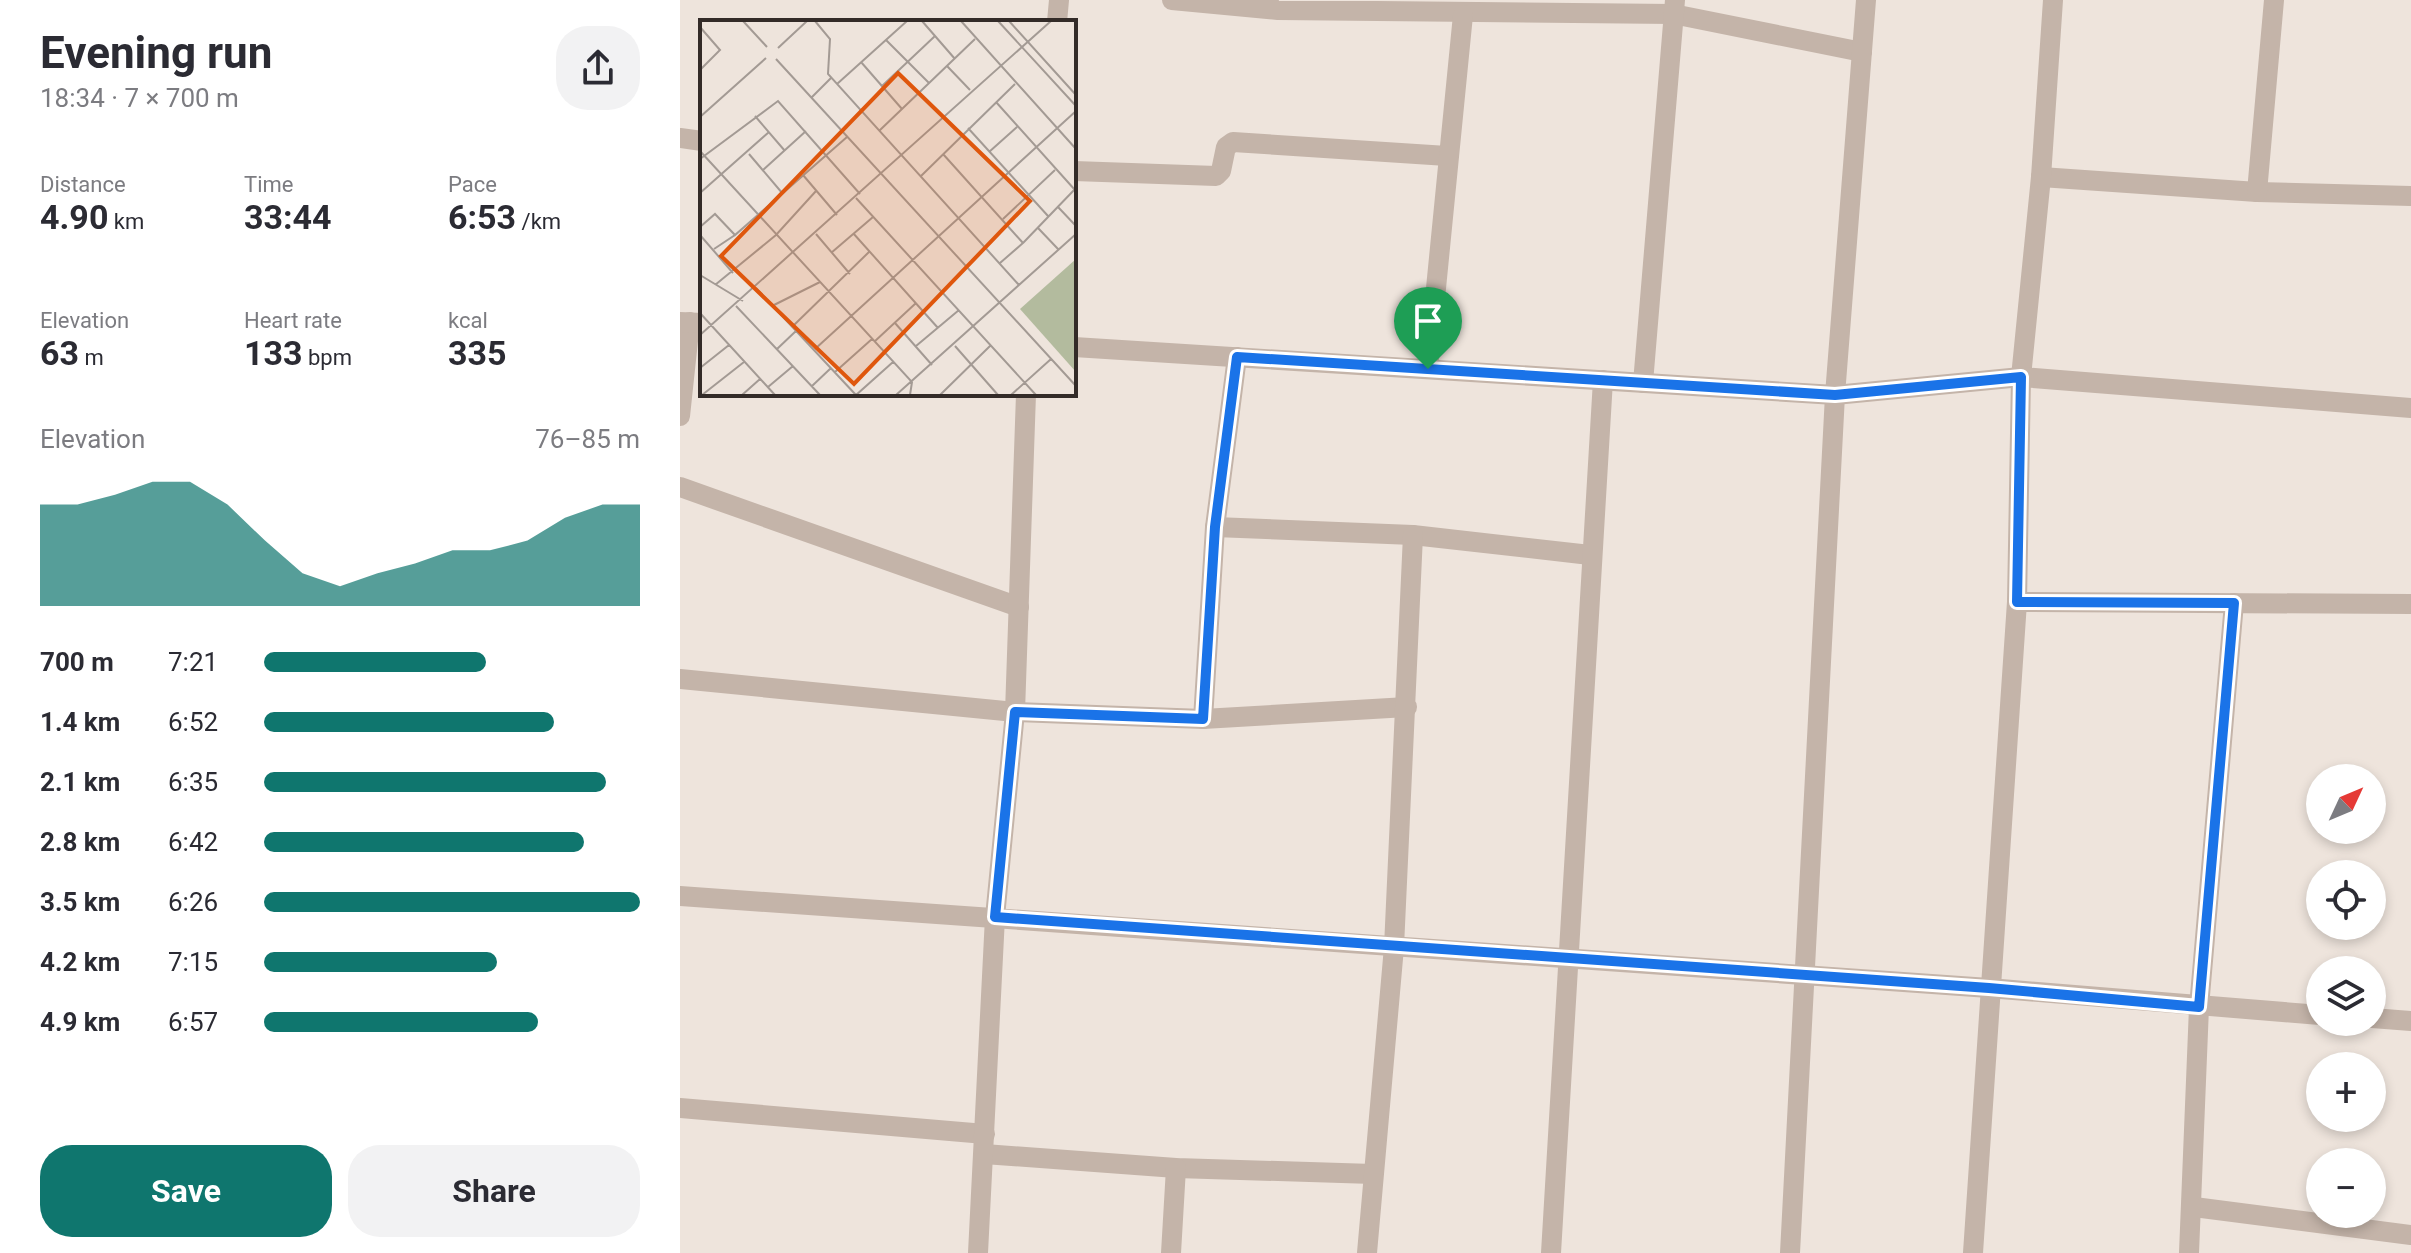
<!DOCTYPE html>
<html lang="en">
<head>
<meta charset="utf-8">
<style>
	:root { --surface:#fff; --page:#f2f2f3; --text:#2b2b33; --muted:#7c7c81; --accent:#0f766e }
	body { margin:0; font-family:Roboto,sans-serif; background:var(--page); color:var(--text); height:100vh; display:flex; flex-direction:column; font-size:30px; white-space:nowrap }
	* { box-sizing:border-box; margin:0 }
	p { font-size:26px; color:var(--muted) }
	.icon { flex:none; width:44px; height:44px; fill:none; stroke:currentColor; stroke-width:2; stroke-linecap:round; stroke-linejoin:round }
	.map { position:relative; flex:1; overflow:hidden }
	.side { display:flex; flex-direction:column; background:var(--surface); width:680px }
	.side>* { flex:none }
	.needle { width:52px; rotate:46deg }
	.fabs { position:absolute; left:1626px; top:764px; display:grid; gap:16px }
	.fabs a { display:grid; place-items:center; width:80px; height:80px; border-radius:50%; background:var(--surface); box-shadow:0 4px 12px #0003; font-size:40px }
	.pin { position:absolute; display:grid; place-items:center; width:68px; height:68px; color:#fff; margin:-82px -34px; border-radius:50% 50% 50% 0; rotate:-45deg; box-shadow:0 0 8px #0007 }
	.pin .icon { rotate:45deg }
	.round { display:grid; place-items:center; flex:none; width:84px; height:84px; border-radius:32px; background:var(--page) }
	.summary { display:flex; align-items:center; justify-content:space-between; height:136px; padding:0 40px }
	h1 { font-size:44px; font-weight:700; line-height:60px }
	.stats { display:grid; grid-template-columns:repeat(3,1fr); gap:12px; height:136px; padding:8px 40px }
	.stats div { display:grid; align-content:center }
	.stats b { font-size:34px; font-weight:700 }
	.stats small { font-size:22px; font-weight:400 }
	.stats p { font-size:22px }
	.chart { height:224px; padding:16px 40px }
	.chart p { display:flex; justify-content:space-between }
	.chart svg { width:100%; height:144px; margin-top:8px; fill:var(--accent); opacity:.7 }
	.action { display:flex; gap:16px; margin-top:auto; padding:16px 40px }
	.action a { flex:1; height:92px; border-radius:32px; background:var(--accent); color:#fff; font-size:32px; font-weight:700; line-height:92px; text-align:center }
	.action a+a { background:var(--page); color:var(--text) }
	ul { padding:0 40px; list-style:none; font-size:26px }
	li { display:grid; grid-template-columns:128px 96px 1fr; align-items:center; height:60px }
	li i { height:20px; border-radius:10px; background:var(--accent) }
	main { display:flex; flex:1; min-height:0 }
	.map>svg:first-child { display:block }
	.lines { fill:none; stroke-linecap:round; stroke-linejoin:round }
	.minor { stroke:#c4b4a9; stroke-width:20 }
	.tertiary { stroke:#c4b4a9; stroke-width:20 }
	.route-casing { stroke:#fff; stroke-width:16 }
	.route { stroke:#1a73e8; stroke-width:10 }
	.inset-road { fill:none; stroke:#a39a94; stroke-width:2 }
	.view { fill:#df570d; fill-opacity:0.15; stroke:#df570d; stroke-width:4 }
	.inset-edge { fill:none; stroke:#332b28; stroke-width:4 }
</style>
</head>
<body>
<main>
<section class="side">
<div class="summary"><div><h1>Evening run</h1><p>18:34 · 7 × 700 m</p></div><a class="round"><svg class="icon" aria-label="share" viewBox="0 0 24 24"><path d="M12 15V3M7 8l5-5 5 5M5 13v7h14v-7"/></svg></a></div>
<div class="stats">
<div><p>Distance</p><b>4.90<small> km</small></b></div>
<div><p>Time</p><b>33:44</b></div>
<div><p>Pace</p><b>6:53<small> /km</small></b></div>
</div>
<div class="stats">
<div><p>Elevation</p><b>63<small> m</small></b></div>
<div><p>Heart rate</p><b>133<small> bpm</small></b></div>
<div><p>kcal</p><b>335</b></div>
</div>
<div class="chart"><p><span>Elevation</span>76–85 m</p>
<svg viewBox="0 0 160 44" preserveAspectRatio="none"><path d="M0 44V13L10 13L20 10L30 6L40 6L50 13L60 24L70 34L80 38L90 34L100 31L110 27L120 27L130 24L140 17L150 13L160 13V44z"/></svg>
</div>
<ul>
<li><b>700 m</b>7:21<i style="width:59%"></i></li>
<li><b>1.4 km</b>6:52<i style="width:77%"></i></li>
<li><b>2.1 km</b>6:35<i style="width:91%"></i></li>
<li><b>2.8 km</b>6:42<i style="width:85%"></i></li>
<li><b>3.5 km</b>6:26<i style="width:100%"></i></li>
<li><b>4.2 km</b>7:15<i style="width:62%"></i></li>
<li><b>4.9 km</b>6:57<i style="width:73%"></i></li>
</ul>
<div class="action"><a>Save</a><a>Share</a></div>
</section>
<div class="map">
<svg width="1731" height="1253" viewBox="0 0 1731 1253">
	<rect width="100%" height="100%" fill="#eee4dc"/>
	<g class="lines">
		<!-- minor -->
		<g class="minor">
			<polyline points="492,0 598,10 993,14 1182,52"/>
			<polyline points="377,22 379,0"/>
			<polyline points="0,138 22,141"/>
			<polyline points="394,171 536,176 541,171 546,147 553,142 767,156"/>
			<polyline points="1361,177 1577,192 1731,196"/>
			<polyline points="1577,192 1594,0"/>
			<polyline points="748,369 783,15"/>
			<polyline points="963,383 995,0"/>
			<polyline points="0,416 10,322"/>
			<polyline points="0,487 339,607"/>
			<polyline points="535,527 733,535 910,555"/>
			<polyline points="1337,602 1731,604"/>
			<polyline points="0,679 335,712 523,719 727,707"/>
			<polyline points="523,719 535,527 557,357"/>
			<polyline points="0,896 1309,988 1640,1015"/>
			<polyline points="1692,1018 1731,1021"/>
			<polyline points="0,1108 305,1134"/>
			<polyline points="304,1154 496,1168 693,1174"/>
			<polyline points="1514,1207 1731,1235"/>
			<polyline points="298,1253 315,917 335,712 346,394"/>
			<polyline points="491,1253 496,1168"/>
			<polyline points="687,1253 714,947 733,535"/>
			<polyline points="871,1253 923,380"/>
			<polyline points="1110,1253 1155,395 1186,0"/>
			<polyline points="1293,1253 1337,602 1341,377 1361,177 1373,0"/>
			<polyline points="1509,1253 1519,1007 1554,603"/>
		</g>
		<!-- tertiary -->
		<g class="tertiary">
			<polyline points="0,322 22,323"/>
			<polyline points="394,347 1155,395 1341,377 1731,408"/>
		</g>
	</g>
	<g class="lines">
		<!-- route casing -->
		<g class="route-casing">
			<polygon id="route" points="557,357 1155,395 1341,377 1337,602 1554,603 1519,1007 1309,988 315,917 335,712 523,719 535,527"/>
		</g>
		<!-- route -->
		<use href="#route" class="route"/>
	</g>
	<!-- overview -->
	<g transform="translate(20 20)">
		<rect width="376" height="376" fill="#eee4dc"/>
		<path d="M376 239V352L320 289Z" fill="#b3bb9e"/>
		<path class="inset-road" d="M43 1 67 27M115 1 130 19 128 54 319 265M222 1 255 39M261 1 376 129M298 1 376 86M309 1 376 75M0 7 20 30 0 50M186 20 229 63M78 28 107 1M76 39 376 366M161 42 202 89M247 46 270 70M137 64 207 1M182 66 235 16M112 77 131 58M296 82 375 170M55 96 85 131M0 97 66 38M268 108 348 196M179 111 275 19M0 131 212 362 210 375M289 132 317 107M49 134 83 174M243 134 323 223 300 243M0 139 78 81 160 174M63 150 106 111M103 155 137 195M221 156 315 64M0 173 69 112M156 178 336 375M358 187 376 206M303 199 355 150M0 207 15 194 35 215 147 117M338 208 358 229M153 213 238 308M116 214 150 254M0 215 33 253M323 223 376 168M14 229 35 215M131 233 173 197M0 255 43 281M15 265 76 215 116 171M56 268 156 375 193 342M36 286 120 375M72 286 120 262M0 293 75 375M195 303 232 345M93 306 170 231M0 315 351 1M174 322 216 283M216 326 259 290M255 326 298 375M77 329 97 310M115 329 376 91M0 348 29 325M135 352 172 319M112 366 131 348M68 367 93 346M2 375 44 342M42 375 60 359M196 375 376 214M240 375 290 326M311 375 351 339"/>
		<path class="view" d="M198 53 330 181 154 364 21 236Z"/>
		<rect width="376" height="376" class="inset-edge"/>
	</g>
</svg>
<div class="fabs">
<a><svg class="needle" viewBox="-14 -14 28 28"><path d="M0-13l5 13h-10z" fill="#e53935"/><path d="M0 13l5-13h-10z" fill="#7c7c81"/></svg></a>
<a><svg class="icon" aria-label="locate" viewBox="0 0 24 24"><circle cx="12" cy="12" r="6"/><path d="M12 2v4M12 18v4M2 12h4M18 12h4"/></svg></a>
<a><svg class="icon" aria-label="layers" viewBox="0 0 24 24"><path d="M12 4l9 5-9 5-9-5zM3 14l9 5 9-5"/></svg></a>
<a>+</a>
<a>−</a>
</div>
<div class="pin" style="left:748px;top:369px;background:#1e9e55"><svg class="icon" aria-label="arrive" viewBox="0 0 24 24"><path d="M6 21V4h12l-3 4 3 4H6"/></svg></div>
</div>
</main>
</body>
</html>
